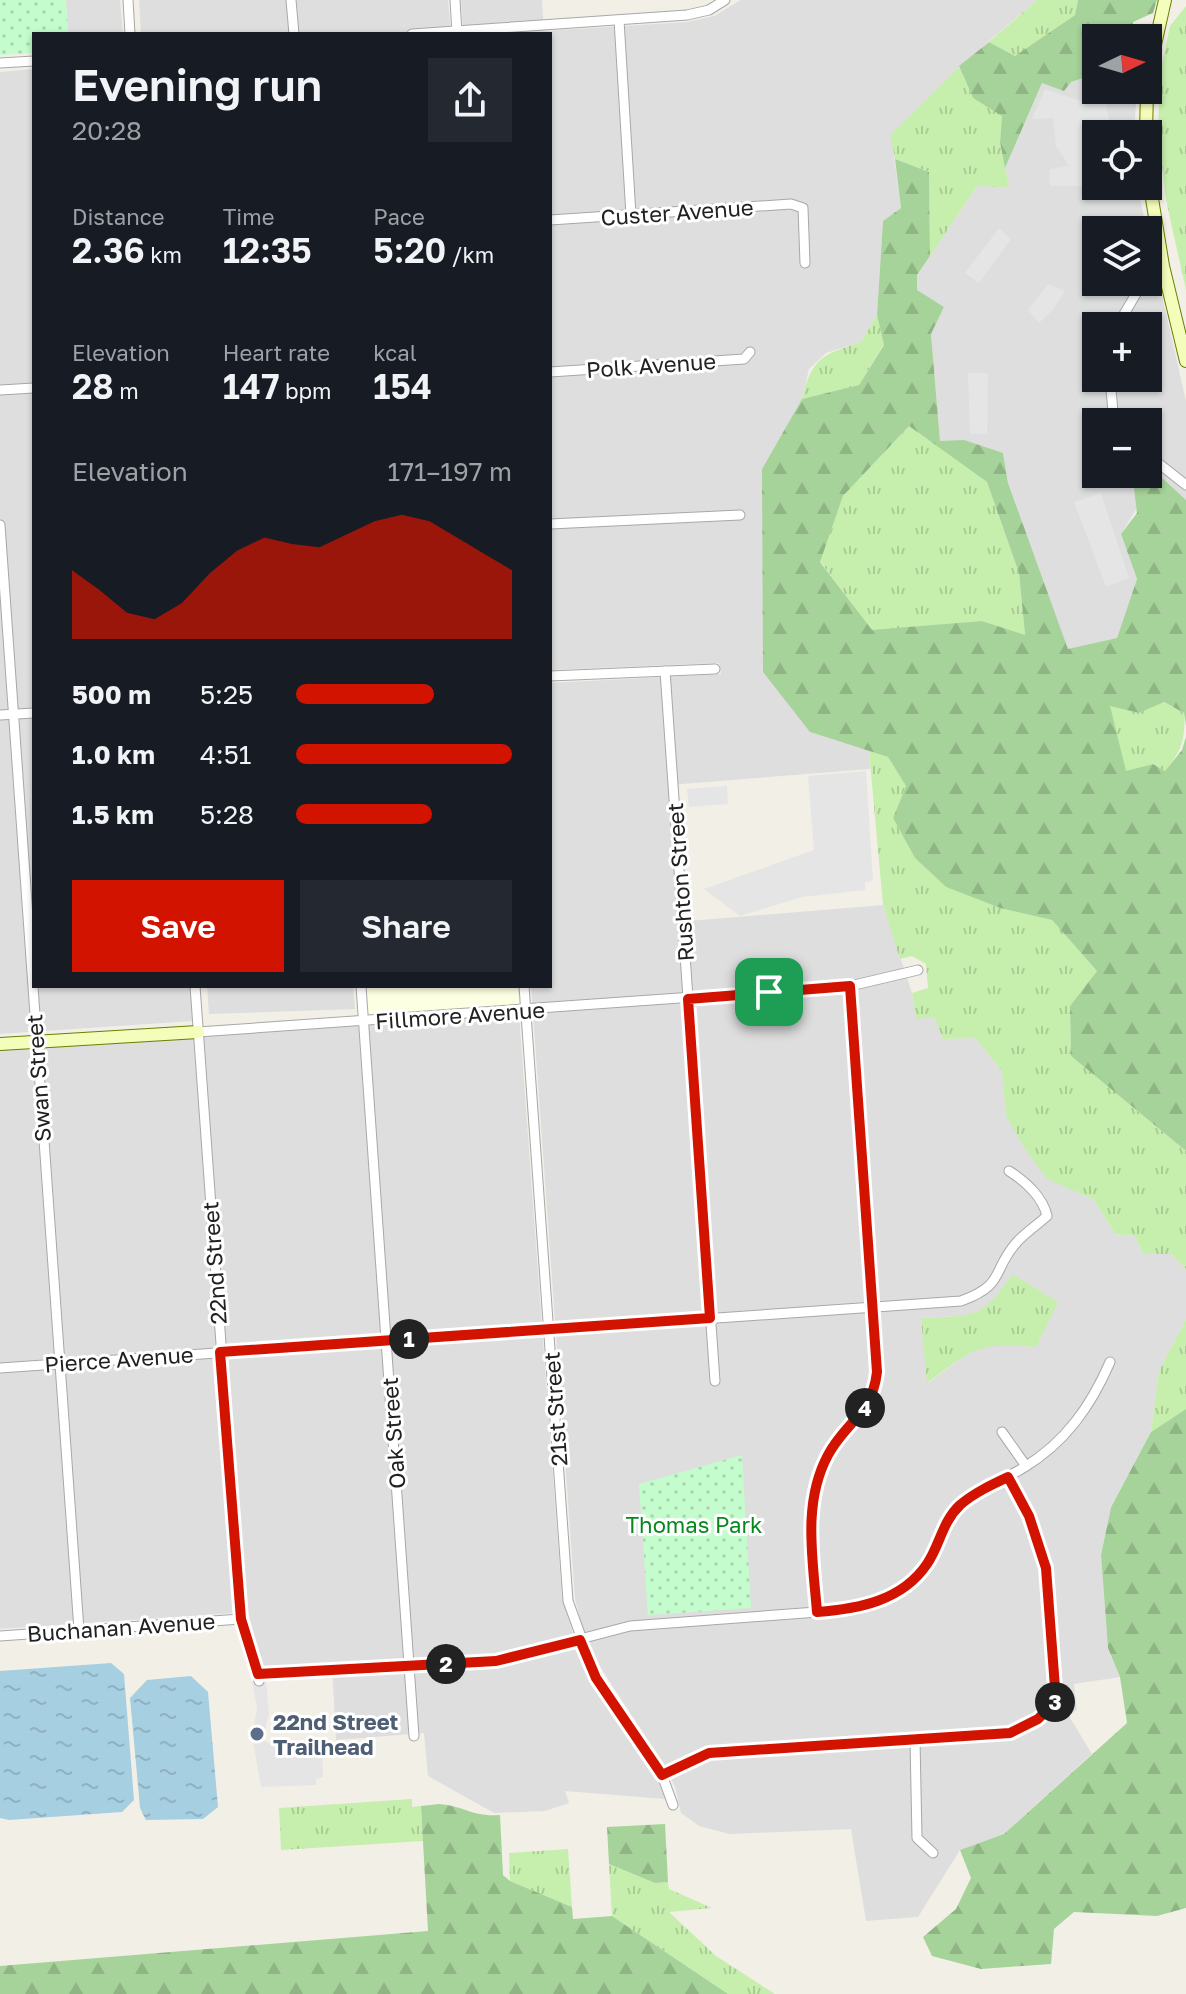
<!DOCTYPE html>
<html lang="en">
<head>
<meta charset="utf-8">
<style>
	:root { --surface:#171b24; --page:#242831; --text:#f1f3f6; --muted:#9ea1a6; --accent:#d21300 }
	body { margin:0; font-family:"Golos Text",sans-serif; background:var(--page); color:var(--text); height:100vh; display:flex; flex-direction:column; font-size:30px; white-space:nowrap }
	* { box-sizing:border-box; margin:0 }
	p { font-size:26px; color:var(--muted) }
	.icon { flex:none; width:44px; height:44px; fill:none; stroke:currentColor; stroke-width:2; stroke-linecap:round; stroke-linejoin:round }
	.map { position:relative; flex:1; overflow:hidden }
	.side { position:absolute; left:32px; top:32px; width:520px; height:956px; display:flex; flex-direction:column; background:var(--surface); border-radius:0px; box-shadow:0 2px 6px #0004 }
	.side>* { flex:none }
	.needle { width:52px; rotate:85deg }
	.buttons { position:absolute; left:1082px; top:24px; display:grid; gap:16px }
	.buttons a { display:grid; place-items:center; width:80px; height:80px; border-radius:0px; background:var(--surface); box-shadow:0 2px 6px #0004; font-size:40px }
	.pin { position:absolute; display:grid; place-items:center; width:68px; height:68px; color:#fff; margin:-34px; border-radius:16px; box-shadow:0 4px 12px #0006 }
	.km { position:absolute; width:40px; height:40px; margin:-20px; border-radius:50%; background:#222; color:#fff; font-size:22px; line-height:40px; text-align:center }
	.round { display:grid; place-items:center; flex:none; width:84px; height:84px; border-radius:0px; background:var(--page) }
	.head { display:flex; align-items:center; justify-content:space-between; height:136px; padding:0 40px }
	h1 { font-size:44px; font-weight:600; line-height:60px }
	.metrics { display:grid; grid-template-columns:repeat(3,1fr); gap:12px; height:136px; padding:8px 40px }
	.metrics div { display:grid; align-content:center }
	.metrics b { font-size:34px; font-weight:600 }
	.metrics small { font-size:22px; font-weight:400 }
	.metrics p { font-size:22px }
	.chart { height:224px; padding:16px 40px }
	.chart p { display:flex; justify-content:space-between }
	.chart svg { width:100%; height:144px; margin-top:8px; fill:var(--accent); opacity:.7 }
	.cta { display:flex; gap:16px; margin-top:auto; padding:16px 40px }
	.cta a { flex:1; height:92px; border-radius:0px; background:var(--accent); color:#fff; font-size:32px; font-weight:600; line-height:92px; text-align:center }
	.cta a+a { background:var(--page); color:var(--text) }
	ul { padding:0 40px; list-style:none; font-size:26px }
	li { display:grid; grid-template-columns:128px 96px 1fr; align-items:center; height:60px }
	li i { height:20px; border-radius:10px; background:var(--accent) }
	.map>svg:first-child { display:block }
	.residential { fill:#dfdede; fill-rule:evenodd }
	.education { fill:#fdffe3 }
	.grass { fill:url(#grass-tufts) }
	.forest { fill:url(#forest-firs); fill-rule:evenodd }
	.park { fill:url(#park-dots) }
	.parking { fill:#e5e5e5 }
	.water { fill:url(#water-ripples) }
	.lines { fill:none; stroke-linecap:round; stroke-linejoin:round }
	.street-casing { stroke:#a8a8a8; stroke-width:11 }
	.secondary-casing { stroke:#678000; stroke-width:14 }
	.street { stroke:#fff; stroke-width:9 }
	.secondary { stroke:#f4fdba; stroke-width:12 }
	.route-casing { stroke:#fff; stroke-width:16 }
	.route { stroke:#d21300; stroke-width:10 }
	.service-dot { fill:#5c6f8a; stroke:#fff; stroke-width:3 }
	.labels { text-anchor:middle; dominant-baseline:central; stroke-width:6; stroke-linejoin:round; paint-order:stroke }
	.street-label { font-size:22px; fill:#212121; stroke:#fff }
	.park-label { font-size:22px; fill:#06881c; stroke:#fff }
	.service-label { font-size:22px; font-weight:bold; fill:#4e5e75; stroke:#fff; text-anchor:start }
</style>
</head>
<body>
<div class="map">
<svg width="1186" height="1994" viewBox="0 0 1186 1994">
	<defs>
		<pattern id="grass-tufts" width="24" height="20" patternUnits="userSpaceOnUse" patternTransform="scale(2)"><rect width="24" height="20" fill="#c6eeac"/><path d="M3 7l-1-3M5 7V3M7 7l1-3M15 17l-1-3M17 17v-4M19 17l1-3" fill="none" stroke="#aacc94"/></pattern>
		<pattern id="forest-firs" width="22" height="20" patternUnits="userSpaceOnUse" patternTransform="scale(2)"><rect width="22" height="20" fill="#a6d39a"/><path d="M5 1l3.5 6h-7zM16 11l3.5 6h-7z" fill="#8fb584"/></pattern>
		<pattern id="park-dots" width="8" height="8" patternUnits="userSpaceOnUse" patternTransform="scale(2)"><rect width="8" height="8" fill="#c4fccd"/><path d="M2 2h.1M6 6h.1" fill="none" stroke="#a8d8b0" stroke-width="1.8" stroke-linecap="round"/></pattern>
		<pattern id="water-ripples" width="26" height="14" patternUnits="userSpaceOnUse" patternTransform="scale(2)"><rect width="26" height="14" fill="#a6cfe1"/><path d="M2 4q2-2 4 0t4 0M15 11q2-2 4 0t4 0" fill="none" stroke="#8fb1c1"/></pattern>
	</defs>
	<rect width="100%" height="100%" fill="#f2efe7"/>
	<!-- residential -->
	<g class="residential">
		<polygon points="66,0 120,0 123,34 68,34"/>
		<polygon points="139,0 448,0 451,34 141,34"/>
		<path d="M461 0H542L544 31 687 22 714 16 741 0H1037L959 67 891 135 901 208 883 221 877 315 861 342 826 353 809 369 802 399 762 469 810 732 869 751 870 769 669 785 677 922 883 905 912 993 916 1018 934 1017 943 1039 975 1038 1002 1071 1006 1116 1047 1178 1093 1199 1115 1234 1135 1236 1143 1254H1171L1186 1269V1319L1159 1371 1151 1432 1111 1506 1101 1555 1108 1648 1120 1677 1074 1684 1077 1710 1069 1716 1092 1754 1004 1834 960 1850 918 1917 866 1921 851 1829 730 1834 699 1826 681 1813 675 1787 665 1767 588 1648 575 1599 531 986H550V683L721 674 719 663 550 670V34H463ZM992 1304 1036 1347 1004 1344 975 1348 928 1383 921 1318 972 1315Z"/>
		<polygon points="34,69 34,986 190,986 193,1021 0,1034 0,72"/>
		<path d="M1096 74V90H1137L1134 134H1096V186H1137L1147 230H1096V282H1148V234L1186 401V500L1158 474 1121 534 1137 579 1117 638 1068 650 1008 483 1003 453 940 442 931 334 944 307 917 291V275L977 186H1009L1005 168 1042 83 1071 82ZM1096 326H1148V378H1096ZM1096 422H1148V474H1096Z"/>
		<polygon points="207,986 353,986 355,1009 209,1014"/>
		<polygon points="519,1014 562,1598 580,1656 595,1687 611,1711 649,1756 665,1799 565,1791 569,1803 545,1811 494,1813 428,1776 424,1733 336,1740 332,1664 263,1668 248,1612 0,1629 0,1050"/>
	</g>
	<!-- education -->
	<polygon class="education" points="366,986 518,986 519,1005 368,1015"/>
	<!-- grass -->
	<g class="grass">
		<polygon points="1037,0 1078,0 1075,15 1015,56 989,42"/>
		<polygon points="1186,6 1186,290 1166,200 1158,131 1160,73 1170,26"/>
		<polygon points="959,67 973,98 1002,115 1000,142 1009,187 977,186 930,256 929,172 895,159 890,135"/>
		<path d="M877 315 884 344 859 385 802 399C812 357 822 355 861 342Z"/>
		<polygon points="909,426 987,482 1019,573 1025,636 982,621 872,631 820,561 843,496"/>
		<path d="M1163 702 1184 713C1186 739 1181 751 1165 771L1153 764 1125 772 1109 705 1139 713Z"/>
		<polygon points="869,751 888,757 906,786 893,818 915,858 946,887 1000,908 1052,920 1097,971 1070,1006 1071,1056 1186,1151 1186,1269 1171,1254 1143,1254 1135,1236 1115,1234 1093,1199 1047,1179 1025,1149 1006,1116 1002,1071 975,1038 943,1039 934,1017 916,1019 912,993 928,988 926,964 912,956 900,959 883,905"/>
		<path d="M1012 1274 1058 1302 1036 1347C976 1342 974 1349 927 1383L921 1318C974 1315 982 1320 1012 1274Z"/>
		<polygon points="1186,1319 1186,1409 1151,1432 1159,1371"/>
		<polygon points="412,1799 412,1807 421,1806 423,1841 281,1850 279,1808"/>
		<polygon points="568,1849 572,1907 510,1881 509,1853"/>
		<polygon points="609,1864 655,1883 668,1882 669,1889 712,1908 669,1912 716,1956 775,1994 728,1994 612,1916"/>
	</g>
	<!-- forest -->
	<g class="forest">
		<polygon points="1078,0 1157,0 1153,13 1133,22 1129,38 1096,38 1096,74 1071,82 1064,91 1042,83 1005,168 1000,142 1002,116 973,98 959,66 989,42 1015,56 1075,15"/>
		<path d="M895 159 929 172 930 256 917 275V290L944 307 931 334 940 441 964 440 1003 453 1008 483 1068 649 1117 638 1137 579 1121 534 1137 513 1133 480 1158 474 1186 500V726L1184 713 1164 702 1139 713 1110 706 1126 771 1153 764 1165 771 1182 750 1186 737V1151L1071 1056 1070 1006 1097 971 1052 920 1000 908 946 887 915 858 893 818 906 786 888 757 810 732 763 672 762 469 802 399 859 385 884 345 877 315 883 221 901 208ZM909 426 987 482 1019 573 1025 635 982 621 872 630 820 562 843 496Z"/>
		<polygon points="1186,1409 1186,1908 1157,1916 1074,1912 1054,1929 1051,1964 981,1969 932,1956 923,1937 956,1909 971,1878 960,1850 1004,1834 1127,1723 1120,1677 1108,1648 1101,1555 1111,1507 1151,1432"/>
		<path d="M439 1804C465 1806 471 1817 500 1815L503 1875 510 1881 572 1907 573 1919 612 1916 728 1994H0V1966L428 1931 421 1806Z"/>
		<polygon points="665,1824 668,1882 655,1883 609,1864 607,1827"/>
	</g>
	<!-- park -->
	<g class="park">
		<polygon points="0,0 66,0 68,34 34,34 34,53 0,55"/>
		<polygon points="742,1455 751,1608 648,1615 639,1484"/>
	</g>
	<!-- parking -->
	<g class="parking">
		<polygon points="1045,89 1081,101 1106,103 1112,134 1096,134 1099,186 1050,186 1049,169 1069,166 1056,146 1053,118 1032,119"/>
		<polygon points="999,228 1011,239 979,283 965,273"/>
		<polygon points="1048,284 1065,291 1052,311 1039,323 1028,310"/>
		<polygon points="968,373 988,373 987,434 970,434"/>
		<polygon points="1101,493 1129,578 1106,587 1074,502"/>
		<polygon points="866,771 873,881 865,882 865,890 802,897 740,916 704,889 814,850 808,776"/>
		<polygon points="727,786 728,804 689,807 687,789"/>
		<polygon points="266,1681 269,1713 263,1740 268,1743 322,1740 323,1777 316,1779 316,1785 261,1787 252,1736 257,1708 252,1682"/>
	</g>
	<!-- water -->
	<g class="water">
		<polygon points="111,1663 124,1674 134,1800 122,1812 9,1820 0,1818 0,1671"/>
		<polygon points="191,1676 208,1692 218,1807 203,1819 146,1820 140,1808 130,1698 147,1680"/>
	</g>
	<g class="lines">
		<!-- street casing -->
		<g class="street-casing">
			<g id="street">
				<polyline points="128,0 130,34"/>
				<polyline points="291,0 294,34"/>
				<polyline points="455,0 457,34"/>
				<polyline points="619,20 631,215"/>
				<polyline points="412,34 687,15 709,10 725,0"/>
				<polyline points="0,63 34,61"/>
				<polyline points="550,220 791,204 803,208 805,263"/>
				<polyline points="1148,277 1163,266"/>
				<polyline points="1117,326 1143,282"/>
				<polyline points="550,372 744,359 750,352"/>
				<polyline points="1110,378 1113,412 1118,422"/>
				<polyline points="0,390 34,388"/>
				<polyline points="1148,455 1186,485"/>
				<polyline points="550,524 740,515"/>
				<polyline points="0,525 79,1630"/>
				<polyline points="665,671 715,1381"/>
				<polyline points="550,676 715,669"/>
				<polyline points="0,715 34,713"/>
				<polyline points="195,986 241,1619 259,1681"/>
				<polyline points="361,986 414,1736"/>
				<polyline points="524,986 568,1601 596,1678 662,1775 673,1805"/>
				<polyline points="198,1032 850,986 918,970"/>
				<path d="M0 1368 961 1301C1006 1285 991 1271 1017 1242 1025 1233 1037 1225 1047 1216 1043 1197 1025 1181 1009 1171"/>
				<polyline points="1002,1432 1026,1466"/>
				<path d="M817 1612C813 1560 802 1503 828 1455 846 1422 872 1412 877 1372L850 986"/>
				<polyline points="0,1636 241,1619"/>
				<path d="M258 1674 496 1661 630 1626 857 1609C883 1600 912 1588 928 1563 940 1544 942 1521 960 1505 978 1489 1002 1481 1023 1468 1065 1443 1091 1406 1110 1362"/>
				<polyline points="915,1740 917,1838 933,1853"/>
				<polyline points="662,1775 709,1753 1010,1733 1038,1719 1056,1701 1046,1568 1029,1516 1008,1477"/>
			</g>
		</g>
		<!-- secondary casing -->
		<g class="secondary-casing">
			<g id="secondary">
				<polyline points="1148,76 1165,0"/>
				<polyline points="1146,134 1147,90"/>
				<polyline points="1148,174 1163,266 1186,361"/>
				<polyline points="0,1044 198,1032"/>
			</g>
		</g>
		<!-- street -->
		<use href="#street" class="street"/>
		<!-- secondary -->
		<use href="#secondary" class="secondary"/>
	</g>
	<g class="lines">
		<!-- route casing -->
		<g class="route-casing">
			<path id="route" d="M850 986 877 1372C872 1415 846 1421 828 1455 802 1503 813 1560 817 1612 858 1609 902 1601 927 1564 940 1545 942 1522 960 1505 974 1493 991 1485 1008 1477L1029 1516 1046 1568 1056 1701 1038 1719 1010 1733 709 1753 662 1775 596 1678 580 1640 496 1661 258 1674 241 1619 220 1352 710 1318 688 999Z"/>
		</g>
		<!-- route -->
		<use href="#route" class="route"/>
	</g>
	<!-- markers -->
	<circle class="service-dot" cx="257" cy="1734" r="8"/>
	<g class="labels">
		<!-- street labels -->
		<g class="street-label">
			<text transform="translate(677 212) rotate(-4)">Custer Avenue</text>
			<text transform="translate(651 365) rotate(-4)">Polk Avenue</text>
			<text transform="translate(680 882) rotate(-94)">Rushton Street</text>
			<text transform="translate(460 1015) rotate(-4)">Fillmore Avenue</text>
			<text transform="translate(38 1078) rotate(-94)">Swan Street</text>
			<text transform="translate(214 1263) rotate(-94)">22nd Street</text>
			<text transform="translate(119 1359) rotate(-4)">Pierce Avenue</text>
			<text transform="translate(555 1409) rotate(-94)">21st Street</text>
			<text transform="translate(393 1433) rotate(-94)">Oak Street</text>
			<text transform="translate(121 1627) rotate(-4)">Buchanan Avenue</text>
		</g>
		<!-- park labels -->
		<g class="park-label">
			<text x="694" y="1524">Thomas Park</text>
		</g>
		<!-- service labels -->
		<g class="service-label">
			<text x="273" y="1721">22nd Street<tspan x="273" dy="25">Trailhead</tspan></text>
		</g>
	</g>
</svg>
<div class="buttons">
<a><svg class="needle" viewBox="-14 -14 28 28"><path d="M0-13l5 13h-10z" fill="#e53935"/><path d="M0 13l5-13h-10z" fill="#9ea1a6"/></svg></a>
<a><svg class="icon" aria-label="locate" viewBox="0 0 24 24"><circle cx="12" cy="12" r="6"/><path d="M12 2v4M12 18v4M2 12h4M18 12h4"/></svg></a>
<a><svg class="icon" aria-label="layers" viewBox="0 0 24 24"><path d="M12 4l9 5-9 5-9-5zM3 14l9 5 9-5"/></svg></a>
<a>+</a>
<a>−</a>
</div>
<div class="pin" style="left:769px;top:992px;background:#1e9e55"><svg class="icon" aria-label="arrive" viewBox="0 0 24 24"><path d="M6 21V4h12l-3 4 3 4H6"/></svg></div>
<b class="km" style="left:409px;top:1339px">1</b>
<b class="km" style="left:446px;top:1664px">2</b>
<b class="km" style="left:1055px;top:1702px">3</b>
<b class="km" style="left:865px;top:1408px">4</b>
<section class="side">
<div class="head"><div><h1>Evening run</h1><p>20:28</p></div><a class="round"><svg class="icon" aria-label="share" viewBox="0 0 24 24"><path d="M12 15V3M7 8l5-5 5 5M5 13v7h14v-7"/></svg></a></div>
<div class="metrics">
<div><p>Distance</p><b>2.36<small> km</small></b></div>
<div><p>Time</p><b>12:35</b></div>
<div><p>Pace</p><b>5:20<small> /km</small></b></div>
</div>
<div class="metrics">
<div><p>Elevation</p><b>28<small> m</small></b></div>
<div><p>Heart rate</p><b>147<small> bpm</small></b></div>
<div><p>kcal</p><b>154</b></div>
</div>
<div class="chart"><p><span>Elevation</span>171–197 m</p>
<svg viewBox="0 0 160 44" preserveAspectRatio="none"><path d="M0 44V23L10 29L20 36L30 38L40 33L50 24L60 17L70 13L80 15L90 16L100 12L110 8L120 6L130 8L140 13L150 18L160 23V44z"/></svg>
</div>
<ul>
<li><b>500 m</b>5:25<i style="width:64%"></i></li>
<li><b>1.0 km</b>4:51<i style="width:100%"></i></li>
<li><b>1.5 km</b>5:28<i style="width:63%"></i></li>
</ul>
<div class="cta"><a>Save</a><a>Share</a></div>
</section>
</div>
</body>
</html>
